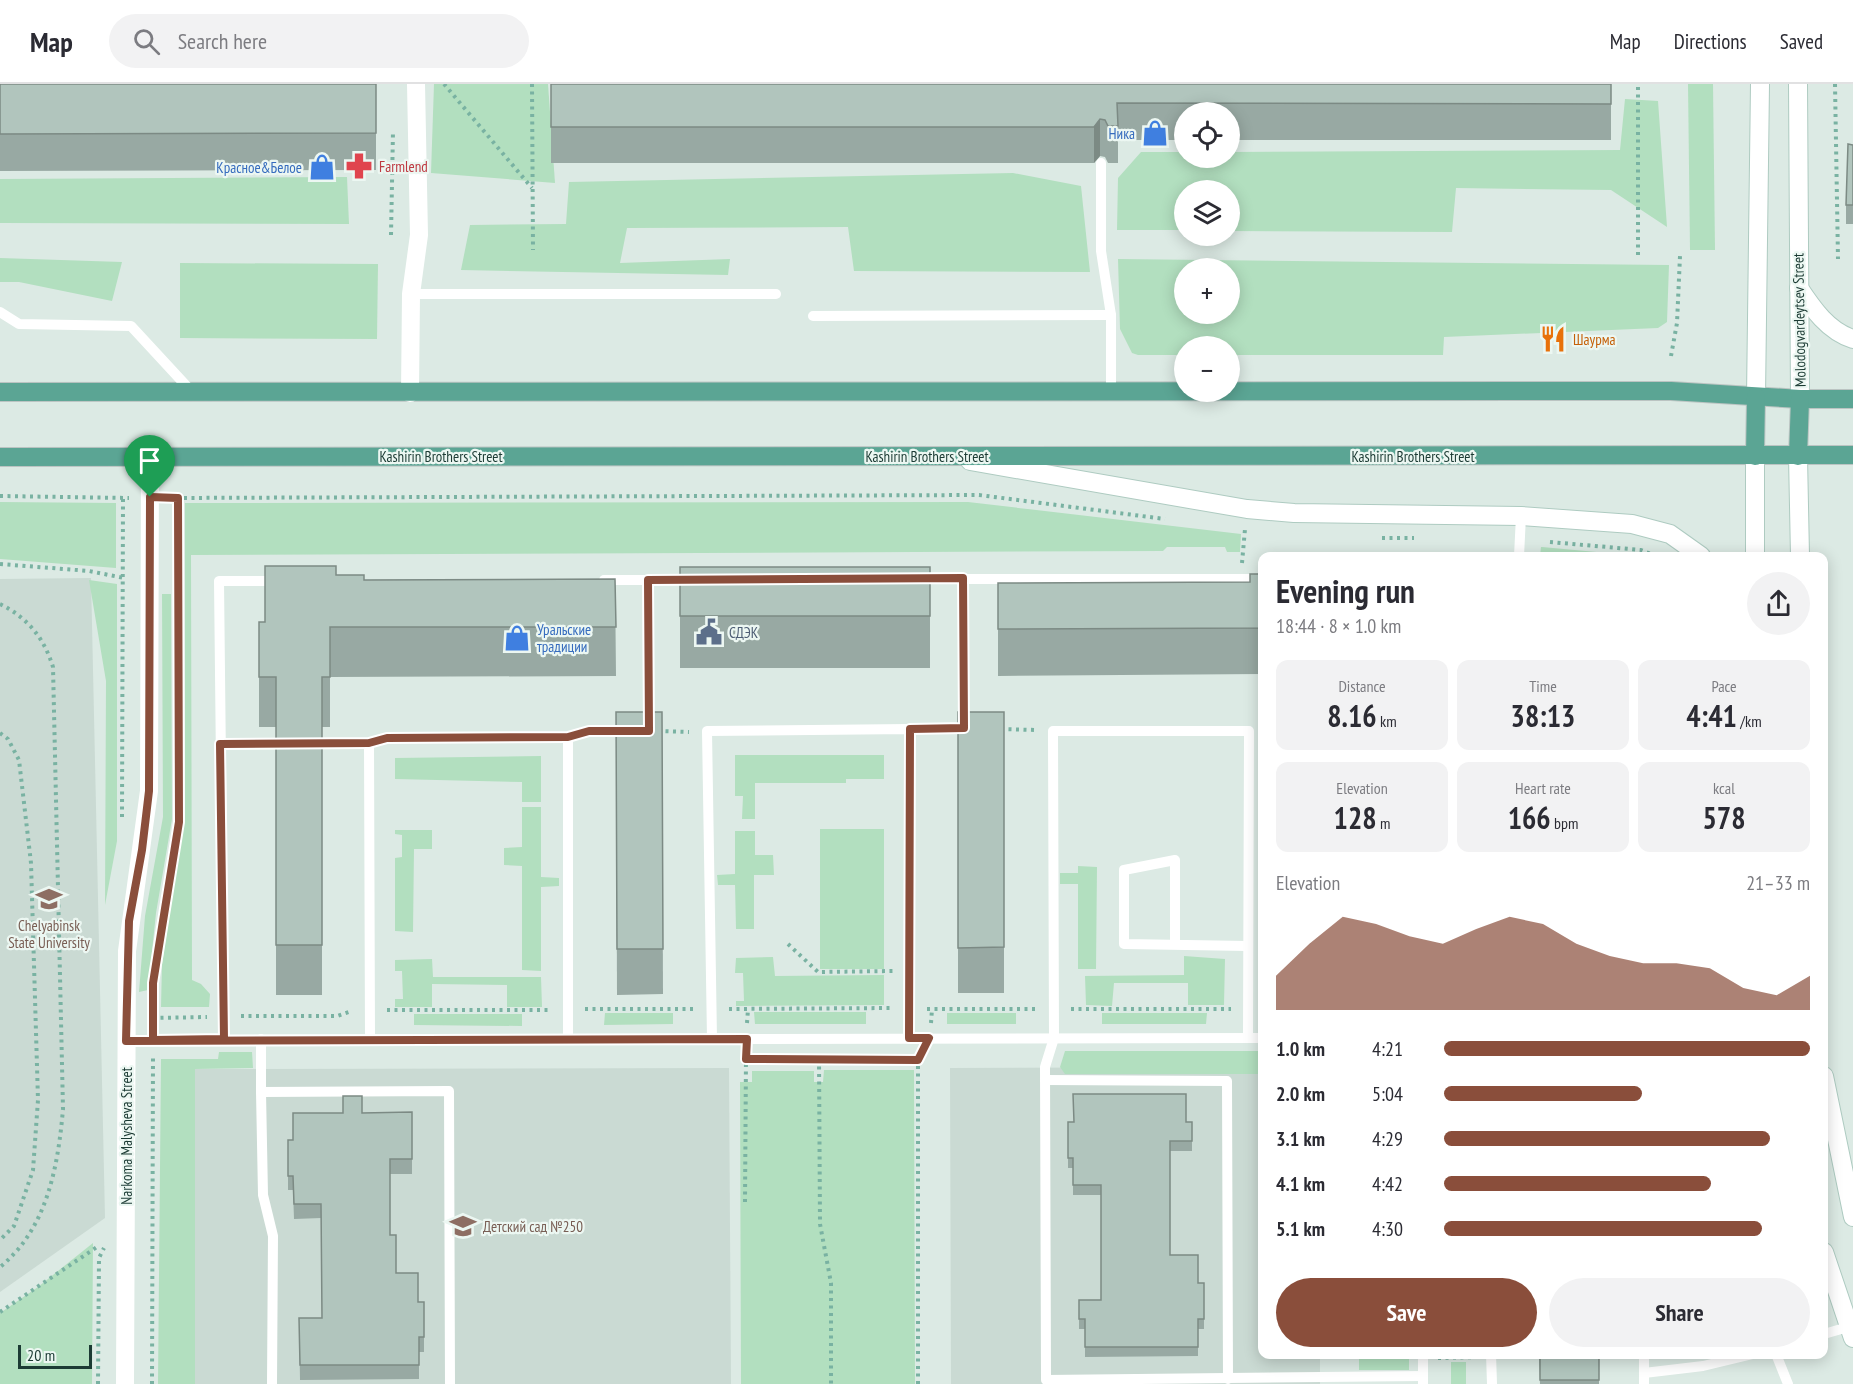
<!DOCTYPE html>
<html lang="en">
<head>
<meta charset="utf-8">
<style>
	:root { --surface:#fff; --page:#f2f2f3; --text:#2b2b33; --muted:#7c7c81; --line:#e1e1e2; --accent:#8a4e3b }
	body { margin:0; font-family:"PT Sans Narrow",sans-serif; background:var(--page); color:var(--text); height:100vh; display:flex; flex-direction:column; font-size:22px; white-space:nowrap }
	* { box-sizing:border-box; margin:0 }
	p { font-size:20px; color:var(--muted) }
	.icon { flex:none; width:33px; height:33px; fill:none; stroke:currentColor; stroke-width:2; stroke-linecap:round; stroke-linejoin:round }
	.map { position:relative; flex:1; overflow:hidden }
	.drawer { position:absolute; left:1258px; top:468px; width:570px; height:807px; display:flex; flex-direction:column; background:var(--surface); border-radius:12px; box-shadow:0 3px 15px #0003 }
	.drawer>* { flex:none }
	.buttons { position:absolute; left:1174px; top:18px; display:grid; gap:12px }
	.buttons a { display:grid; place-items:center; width:66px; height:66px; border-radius:50%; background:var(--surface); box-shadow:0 3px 15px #0003; font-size:30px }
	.scale { position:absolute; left:18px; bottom:15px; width:74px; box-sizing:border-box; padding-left:6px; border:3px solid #1c3b34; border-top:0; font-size:16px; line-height:21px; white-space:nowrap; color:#1c3b34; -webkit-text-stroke:4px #ecf7f2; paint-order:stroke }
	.pin { position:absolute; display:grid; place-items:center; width:51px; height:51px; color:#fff; margin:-62px -26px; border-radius:50% 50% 50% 0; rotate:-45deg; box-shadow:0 0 6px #0007 }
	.pin .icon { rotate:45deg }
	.round { display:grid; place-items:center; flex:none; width:63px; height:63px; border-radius:32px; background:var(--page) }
	.overview { display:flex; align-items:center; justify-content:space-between; height:102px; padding:0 18px }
	h1 { font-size:33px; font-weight:700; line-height:45px }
	.metrics { display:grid; grid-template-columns:repeat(3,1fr); gap:9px; height:102px; padding:6px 18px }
	.metrics div { display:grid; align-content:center; border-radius:12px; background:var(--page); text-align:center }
	.metrics b { font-size:30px; font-weight:700 }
	.metrics small { font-size:16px; font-weight:400 }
	.metrics p { font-size:16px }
	.chart { height:168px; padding:12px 18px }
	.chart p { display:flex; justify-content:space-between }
	.chart svg { width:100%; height:108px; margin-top:6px; fill:var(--accent); opacity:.7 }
	.button { display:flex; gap:12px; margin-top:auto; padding:12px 18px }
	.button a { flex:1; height:69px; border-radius:36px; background:var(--accent); color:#fff; font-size:24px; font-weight:700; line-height:69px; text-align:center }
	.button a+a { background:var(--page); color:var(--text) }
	ul { padding:0 18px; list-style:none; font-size:20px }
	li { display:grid; grid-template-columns:96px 72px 1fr; align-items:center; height:45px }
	li i { height:15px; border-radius:8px; background:var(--accent) }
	header { display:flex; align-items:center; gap:36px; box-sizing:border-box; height:84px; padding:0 30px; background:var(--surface); border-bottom:2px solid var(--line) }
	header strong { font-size:28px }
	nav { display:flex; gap:33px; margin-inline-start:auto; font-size:21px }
	.search { width:420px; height:54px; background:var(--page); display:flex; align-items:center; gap:15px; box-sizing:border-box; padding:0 21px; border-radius:33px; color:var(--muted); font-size:22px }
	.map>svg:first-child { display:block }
	.built { fill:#cadad3 }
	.green { fill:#b2dfbf; fill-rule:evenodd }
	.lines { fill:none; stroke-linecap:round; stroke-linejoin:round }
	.secondary-casing { stroke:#aecbc1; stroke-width:20 }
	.primary-casing { stroke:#bbc4c2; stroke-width:20 }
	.path { stroke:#79b2a2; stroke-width:4; stroke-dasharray:3 4.5; stroke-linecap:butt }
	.service { stroke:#fff; stroke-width:10 }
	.minor { stroke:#fff; stroke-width:18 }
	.secondary { stroke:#fff; stroke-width:18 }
	.primary { stroke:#5ba594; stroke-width:18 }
	.wall { fill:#98a9a3 }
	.shaded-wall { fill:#7c8a84 }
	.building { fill:#b1c5bd; stroke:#7c8a84; stroke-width:1.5 }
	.route-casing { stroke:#fff; stroke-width:12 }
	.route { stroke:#8a4e3b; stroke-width:8 }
	.labels { text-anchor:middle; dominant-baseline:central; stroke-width:4.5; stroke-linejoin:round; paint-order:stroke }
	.shop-label { font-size:15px; fill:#366cbe; stroke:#ecf7f2; text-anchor:end }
	.health-label { font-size:15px; fill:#be3a42; stroke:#ecf7f2; text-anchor:start }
	.street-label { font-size:15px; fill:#1c3b34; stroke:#ecf7f2 }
	.food-label { font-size:15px; fill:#c56008; stroke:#ecf7f2; text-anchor:start }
	.service-label { font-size:15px; fill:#4e5e75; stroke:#ecf7f2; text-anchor:start }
	.education-label { font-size:15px; fill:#785e54; stroke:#ecf7f2 }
</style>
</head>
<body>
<header>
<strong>Map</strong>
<div class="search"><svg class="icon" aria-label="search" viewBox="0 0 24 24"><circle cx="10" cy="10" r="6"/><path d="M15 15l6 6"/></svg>Search here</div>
<nav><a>Map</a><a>Directions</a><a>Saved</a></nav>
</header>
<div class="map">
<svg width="1853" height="1300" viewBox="0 0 1853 1300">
	<rect width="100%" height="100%" fill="#dceae4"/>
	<!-- built -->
	<g class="built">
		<polygon points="91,494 105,1134 0,1208 0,495"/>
		<polygon points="1263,983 1263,1270 1320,1271 1320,1300 951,1300 950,984"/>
		<polygon points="729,984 731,1300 195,1300 195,985"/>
	</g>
	<!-- green -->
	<g class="green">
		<polygon points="434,0 548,0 555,99 431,89"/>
		<polygon points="1688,0 1713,0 1715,166 1690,166"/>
		<polygon points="1625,15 1658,17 1667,143 1611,106 1456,104 1452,148 1230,147 1230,106 1185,106 1185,146 1117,146 1118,94 1141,68 1185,68 1185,74 1230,74 1230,68 1620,66"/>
		<polygon points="1013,89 1081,102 1090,188 854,187 848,143 627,144 620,179 730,175 728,191 461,186 470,141 566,140 569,98"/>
		<polygon points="347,93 349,140 0,139 0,95"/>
		<polygon points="0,174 122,178 112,217 19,198 0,198"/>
		<path d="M1118 175 1669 181 1667 238 1658 244 1444 253 1443 271H1230V262H1185V271H1138L1132 269 1120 245ZM1185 184H1230V230H1185Z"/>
		<polygon points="180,179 378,180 377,255 180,254"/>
		<polygon points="0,418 116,419 116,484 0,475"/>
		<polygon points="968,418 1241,450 1240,468 1227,468 1225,463 1167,463 1163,467 191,471 192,896 201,900 210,910 209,923 161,923 162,880 185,730 185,419"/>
		<polygon points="1541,463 1542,463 1640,472 1540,472"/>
		<polygon points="89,496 117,500 117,757 105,821 106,597"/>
		<polygon points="162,510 171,510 172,735 156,829 148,906 139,908 145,832 163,733"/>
		<polygon points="735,671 884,671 884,695 846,695 846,699 755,699 755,735 742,735 743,712 735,712"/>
		<polygon points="541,672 541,718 522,718 522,698 395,695 395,674"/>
		<polygon points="522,723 541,723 541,793 559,794 559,802 541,803 541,887 522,886 522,782 504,781 504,764 522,763"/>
		<rect x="820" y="745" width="64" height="140"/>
		<polygon points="395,746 432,746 432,765 414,765 413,848 395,847 395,774 402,773 402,751 395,750"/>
		<polygon points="735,747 755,747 755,771 773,771 774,791 754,791 754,845 736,845 735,801 718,801 717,791 735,790"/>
		<polygon points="1078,782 1097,783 1096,885 1078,885 1078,800 1060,800 1060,789 1078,789"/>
		<polygon points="1184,872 1225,875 1224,921 1188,921 1188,899 1114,899 1112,922 1086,921 1085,892 1184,891"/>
		<polygon points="773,873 775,892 884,891 884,921 736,922 736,917 744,917 743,889 735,889 736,874"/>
		<polygon points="432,875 433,893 541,893 542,923 507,923 507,901 432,900 432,923 395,923 395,915 403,915 402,887 395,887 395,876"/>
		<polygon points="754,928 866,928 866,940 755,940"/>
		<polygon points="605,929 673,929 673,940 604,941"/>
		<rect x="947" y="929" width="69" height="11"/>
		<polygon points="1102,929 1207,929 1206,940 1102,940"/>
		<polygon points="414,930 522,930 522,942 414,941"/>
		<polygon points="1065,967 1263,967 1263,990 1065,990 1060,983"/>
		<polygon points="219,968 252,968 253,984 195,985 195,1300 158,1300 161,975 218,975"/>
		<polygon points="824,986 914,986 915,1300 741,1300 740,998 752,998 752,987 814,987 814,998 823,998"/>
		<polygon points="93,1159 92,1300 0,1300 0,1229 38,1203"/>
		<rect x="1359" y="1271" width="50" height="15"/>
		<rect x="1451" y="1278" width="15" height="22"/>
	</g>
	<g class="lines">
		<!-- secondary casing -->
		<g class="secondary-casing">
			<g id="secondary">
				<polyline points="1798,0 1800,315"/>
				<path d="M1799 204C1813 225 1828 247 1853 255"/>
				<polyline points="1756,313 1760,0"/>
				<polyline points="1755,372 1755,472"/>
				<polyline points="1798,372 1800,472"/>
				<polyline points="970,377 1247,425 1294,429 1521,432 1632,440 1670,450 1701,472"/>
				<polyline points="1824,992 1853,1133"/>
				<polyline points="1824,1168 1853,1254"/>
			</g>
		</g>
		<!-- primary casing -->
		<g class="primary-casing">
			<g id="primary">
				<polyline points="0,308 1671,307 1800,315 1853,315"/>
				<polyline points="1755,372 1756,313"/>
				<polyline points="1798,372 1800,315"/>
				<polyline points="0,373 1853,371"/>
			</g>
		</g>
		<!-- path -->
		<g class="path">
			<polyline points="444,0 532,104"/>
			<polyline points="532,0 533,166"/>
			<polyline points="1835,0 1838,175"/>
			<polyline points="391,151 393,47"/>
			<polyline points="1638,171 1638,0"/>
			<polyline points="1671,272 1677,239 1680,172"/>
			<polyline points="0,412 129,414"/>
			<polyline points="169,414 979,411 1165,435"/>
			<polyline points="1382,454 1414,454"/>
			<polyline points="1550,458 1641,466 1656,472"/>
			<polyline points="1242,479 1245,445"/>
			<polyline points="0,480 89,487 124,494"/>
			<polyline points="963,511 964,632"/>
			<polyline points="648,513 649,631"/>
			<path d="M0 520C28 534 44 554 53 583L63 1025C58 1083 47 1145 0 1183"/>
			<polyline points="925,645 960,644"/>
			<polyline points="1001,645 1036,646"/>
			<polyline points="658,647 689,648"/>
			<polyline points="0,649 8,655 19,676 31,779 38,1016 33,1086 14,1142 0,1156"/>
			<polyline points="583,649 620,647"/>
			<polyline points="238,659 279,659"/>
			<polyline points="319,659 354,659"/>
			<polyline points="122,733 123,414"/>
			<polyline points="788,860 818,888 893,887"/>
			<polyline points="585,925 694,925"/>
			<polyline points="729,925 892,924"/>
			<polyline points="927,925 1036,925"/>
			<polyline points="1071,925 1231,925"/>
			<polyline points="387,926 550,926"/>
			<polyline points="241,932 337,932 352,927"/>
			<polyline points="153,934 207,933"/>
			<polyline points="153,936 153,899 160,845 179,738 179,414"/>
			<polyline points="747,939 748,925"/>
			<polyline points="931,939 932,925"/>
			<polyline points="746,975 918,976"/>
			<polyline points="819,975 820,1140 831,1199 831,1300"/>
			<polyline points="745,1118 746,971"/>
			<polyline points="0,1228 97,1163"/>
			<polyline points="1438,1274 1476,1273"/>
			<polyline points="98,1300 99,1174 104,1164"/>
			<polyline points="152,1300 153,971"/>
			<polyline points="918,1300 918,976 920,971"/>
		</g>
		<!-- service -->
		<g class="service">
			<polyline points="1101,79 1101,167 1111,231 1111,308"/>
			<polyline points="411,210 776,210"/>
			<polyline points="0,228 19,240 131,242 192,308"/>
			<polyline points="813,232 1111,231"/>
			<polyline points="1519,472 1521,432"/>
			<polyline points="916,495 1263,495"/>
			<polyline points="604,496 693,496"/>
			<polyline points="1175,860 1175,776 1124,786 1124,860 1248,862"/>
			<polyline points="1248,954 1249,647 1053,647 1054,954 1045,983 1046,1296 1423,1292"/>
			<polyline points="224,955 219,497 279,497"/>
			<polyline points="712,955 707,647 910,645 909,954"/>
			<polyline points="126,956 1263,954"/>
			<polyline points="370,956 369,659 387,654 568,653 568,955"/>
			<polyline points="1045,996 1227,997 1228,1295"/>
			<polyline points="261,1008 261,955"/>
			<polyline points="1824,1250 1848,1243"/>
			<polyline points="1423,1270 1423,1300"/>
			<polyline points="1491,1270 1492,1300"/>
			<polyline points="1644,1270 1644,1300"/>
			<polyline points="1776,1270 1788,1300"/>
			<polyline points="1644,1289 1703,1282 1753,1270"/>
			<polyline points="272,1300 273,1152 263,1111 261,1008 449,1007 450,1300"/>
		</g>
		<!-- minor -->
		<g class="minor">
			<polyline points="410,309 411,210 419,151 416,0"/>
			<polyline points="125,1300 127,867 149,707 150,373"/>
		</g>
		<!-- secondary -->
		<use href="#secondary" class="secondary"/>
		<!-- primary -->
		<use href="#primary" class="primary"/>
	</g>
	<!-- wall -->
	<g class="wall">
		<polygon points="0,0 376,0 376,86 0,87"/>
		<polygon points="551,0 1611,0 1611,56 1230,56 1230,28 1185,28 1185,56 1118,56 1118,79 1108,79 1105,73 1100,72 1094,79 551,79"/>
		<polygon points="1853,61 1853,140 1846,140 1846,121"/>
		<rect x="680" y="483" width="250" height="101"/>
		<polygon points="1263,490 1263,590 998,592 998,499 1250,498"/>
		<polygon points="336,491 364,496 615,495 616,592 330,593 330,643 322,643 322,911 276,911 276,643 259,643 259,538 265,538"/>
		<polygon points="616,628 662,628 663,910 617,911"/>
		<rect x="958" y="628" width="46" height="281"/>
		<polygon points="412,1028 412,1090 390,1090 390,1151 396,1189 418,1218 424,1218 424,1268 419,1268 419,1295 300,1296 299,1234 322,1234 321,1134 294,1135 293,1106 288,1106 288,1056 293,1056 362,1029"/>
		<polygon points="1068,1038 1192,1038 1192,1067 1170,1067 1170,1171 1198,1199 1204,1235 1204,1245 1198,1245 1198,1272 1085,1273 1085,1245 1079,1245 1079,1216 1101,1216 1101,1111 1073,1111 1073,1084 1068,1084"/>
		<polygon points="1539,1270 1599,1270 1599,1300 1540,1300"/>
	</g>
	<!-- shaded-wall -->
	<polygon class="shaded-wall" points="1100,35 1100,72 1094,79 1094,43"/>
	<!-- building -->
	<g class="building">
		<polygon points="0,0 376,0 376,49 0,50"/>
		<polygon points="551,0 1611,0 1611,20 1117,19 1118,42 1108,42 1105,36 1100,35 1094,43 551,43"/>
		<polygon points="1848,60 1853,61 1853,121 1846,121"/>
		<polygon points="265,482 336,482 336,491 364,491 364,496 615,495 616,543 330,543 330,593 322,593 322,861 276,861 276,593 259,593 259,538 265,538"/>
		<rect x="680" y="483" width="250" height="49"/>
		<polygon points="1250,490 1263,490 1263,544 998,545 998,499 1250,498"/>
		<polygon points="616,628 662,628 663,865 617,865"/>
		<polygon points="958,628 1004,628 1004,863 958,864"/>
		<polygon points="1073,1010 1186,1010 1186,1038 1192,1038 1192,1057 1170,1057 1170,1171 1198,1171 1198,1199 1204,1199 1204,1235 1198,1235 1198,1263 1085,1263 1085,1235 1079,1235 1079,1216 1101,1216 1101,1101 1073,1101 1073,1074 1068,1074 1068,1038 1074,1038"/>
		<polygon points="343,1012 362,1012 362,1029 412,1028 412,1075 390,1075 390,1151 396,1151 396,1189 418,1189 418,1218 424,1218 424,1253 419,1253 419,1281 300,1281 299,1234 322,1234 321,1120 294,1120 293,1092 288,1092 288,1056 293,1056 293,1029 343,1029"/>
		<rect x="1540" y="1270" width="59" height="26"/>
	</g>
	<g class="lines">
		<!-- route casing -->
		<g class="route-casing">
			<polyline id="route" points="150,413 149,707 142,766 129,837 126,957 747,955 746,975 918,976 929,954 909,954 910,645 964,644 963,494 648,496 649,647 589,647 568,653 387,654 369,659 220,660 224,955 153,956 153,899 179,738 178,414 150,413"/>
		</g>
		<!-- route -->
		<use href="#route" class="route"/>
	</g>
	<!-- icons -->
	<defs>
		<g id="shop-bare" transform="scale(2.07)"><path d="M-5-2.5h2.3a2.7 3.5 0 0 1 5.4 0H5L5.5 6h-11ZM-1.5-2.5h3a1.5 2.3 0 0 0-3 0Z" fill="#3f7fe0" stroke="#ecf7f2" stroke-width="2.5" paint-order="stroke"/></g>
		<g id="pharmacy-bare" transform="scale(2.07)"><path d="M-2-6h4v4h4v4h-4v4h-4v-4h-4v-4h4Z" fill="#e0444e" stroke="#ecf7f2" stroke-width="2.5" paint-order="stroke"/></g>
		<g id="restaurant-bare" transform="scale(2.07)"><path d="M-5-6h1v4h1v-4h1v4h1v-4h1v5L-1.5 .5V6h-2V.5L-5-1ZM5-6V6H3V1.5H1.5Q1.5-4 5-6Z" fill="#e8710a" stroke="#ecf7f2" stroke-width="2.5" paint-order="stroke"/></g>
		<g id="civic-bare" transform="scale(2.07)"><path d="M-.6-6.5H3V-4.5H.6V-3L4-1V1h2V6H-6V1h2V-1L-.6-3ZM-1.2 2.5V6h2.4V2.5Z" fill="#5c6f8a" stroke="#ecf7f2" stroke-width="2.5" paint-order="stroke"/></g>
		<g id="university-bare" transform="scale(2.07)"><path d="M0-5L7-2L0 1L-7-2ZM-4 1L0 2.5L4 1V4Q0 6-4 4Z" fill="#8d6e63" stroke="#ecf7f2" stroke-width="2.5" paint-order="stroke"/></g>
		<g id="school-bare" transform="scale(2.07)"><path d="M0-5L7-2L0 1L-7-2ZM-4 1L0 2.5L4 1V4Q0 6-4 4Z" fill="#8d6e63" stroke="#ecf7f2" stroke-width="2.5" paint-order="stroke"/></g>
	</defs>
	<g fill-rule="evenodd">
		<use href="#shop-bare" x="1155" y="49"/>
		<use href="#pharmacy-bare" x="359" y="82"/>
		<use href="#shop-bare" x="322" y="83"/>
		<use href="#restaurant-bare" x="1553" y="255"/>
		<use href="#civic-bare" x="709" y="548"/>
		<use href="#shop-bare" x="517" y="554"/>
		<use href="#university-bare" x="49" y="815"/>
		<use href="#school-bare" x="463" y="1142"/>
	</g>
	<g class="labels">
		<!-- shop labels -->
		<g class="shop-label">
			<text x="1135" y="49">Ника</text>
			<text x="302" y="83">Красное&amp;Белое</text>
			<text x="537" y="545" text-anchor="start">Уральские<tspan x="537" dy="17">традиции</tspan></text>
		</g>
		<!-- health labels -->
		<g class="health-label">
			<text x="379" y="82">Farmlend</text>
		</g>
		<!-- street labels -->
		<g class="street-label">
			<text transform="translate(1799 236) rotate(-91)">Molodogvardeytsev Street</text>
			<text x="441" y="372">Kashirin Brothers Street</text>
			<text x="927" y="372">Kashirin Brothers Street</text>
			<text x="1413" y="372">Kashirin Brothers Street</text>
			<text transform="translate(126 1052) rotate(-90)">Narkoma Malysheva Street</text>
		</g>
		<!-- food labels -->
		<g class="food-label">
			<text x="1573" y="255">Шаурма</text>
		</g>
		<!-- service labels -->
		<g class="service-label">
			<text x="729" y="548">СДЭК</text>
		</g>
		<!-- education labels -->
		<g class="education-label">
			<text x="49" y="841">Chelyabinsk<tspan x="49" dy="17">State University</tspan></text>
			<text x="483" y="1142" text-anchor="start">Детский сад №250</text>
		</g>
	</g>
</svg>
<div class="buttons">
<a><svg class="icon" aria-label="locate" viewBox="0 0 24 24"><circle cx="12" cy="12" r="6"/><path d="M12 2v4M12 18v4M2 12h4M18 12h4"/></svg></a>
<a><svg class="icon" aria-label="layers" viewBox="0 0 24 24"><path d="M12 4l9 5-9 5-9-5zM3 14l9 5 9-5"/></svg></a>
<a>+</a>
<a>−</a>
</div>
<div class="scale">20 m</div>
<div class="pin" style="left:150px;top:413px;background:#1e9e55"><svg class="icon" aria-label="arrive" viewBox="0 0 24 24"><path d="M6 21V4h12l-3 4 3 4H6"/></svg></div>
<section class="drawer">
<div class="overview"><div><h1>Evening run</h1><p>18:44 · 8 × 1.0 km</p></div><a class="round"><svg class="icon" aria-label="share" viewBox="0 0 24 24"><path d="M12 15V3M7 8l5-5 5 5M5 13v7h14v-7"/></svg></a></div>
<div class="metrics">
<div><p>Distance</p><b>8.16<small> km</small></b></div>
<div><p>Time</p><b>38:13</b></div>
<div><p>Pace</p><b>4:41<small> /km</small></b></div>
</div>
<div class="metrics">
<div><p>Elevation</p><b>128<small> m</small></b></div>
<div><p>Heart rate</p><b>166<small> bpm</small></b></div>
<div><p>kcal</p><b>578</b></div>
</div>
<div class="chart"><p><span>Elevation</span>21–33 m</p>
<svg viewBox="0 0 160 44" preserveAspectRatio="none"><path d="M0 44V30L10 17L20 6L30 9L40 14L50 17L60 11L70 6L80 9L90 17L100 22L110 25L120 25L130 27L140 35L150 38L160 30V44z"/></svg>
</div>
<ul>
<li><b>1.0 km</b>4:21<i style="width:100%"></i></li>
<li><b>2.0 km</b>5:04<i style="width:54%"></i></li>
<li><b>3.1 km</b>4:29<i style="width:89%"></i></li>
<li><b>4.1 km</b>4:42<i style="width:73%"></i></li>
<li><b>5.1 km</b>4:30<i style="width:87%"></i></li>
</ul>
<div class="button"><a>Save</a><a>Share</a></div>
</section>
</div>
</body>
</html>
